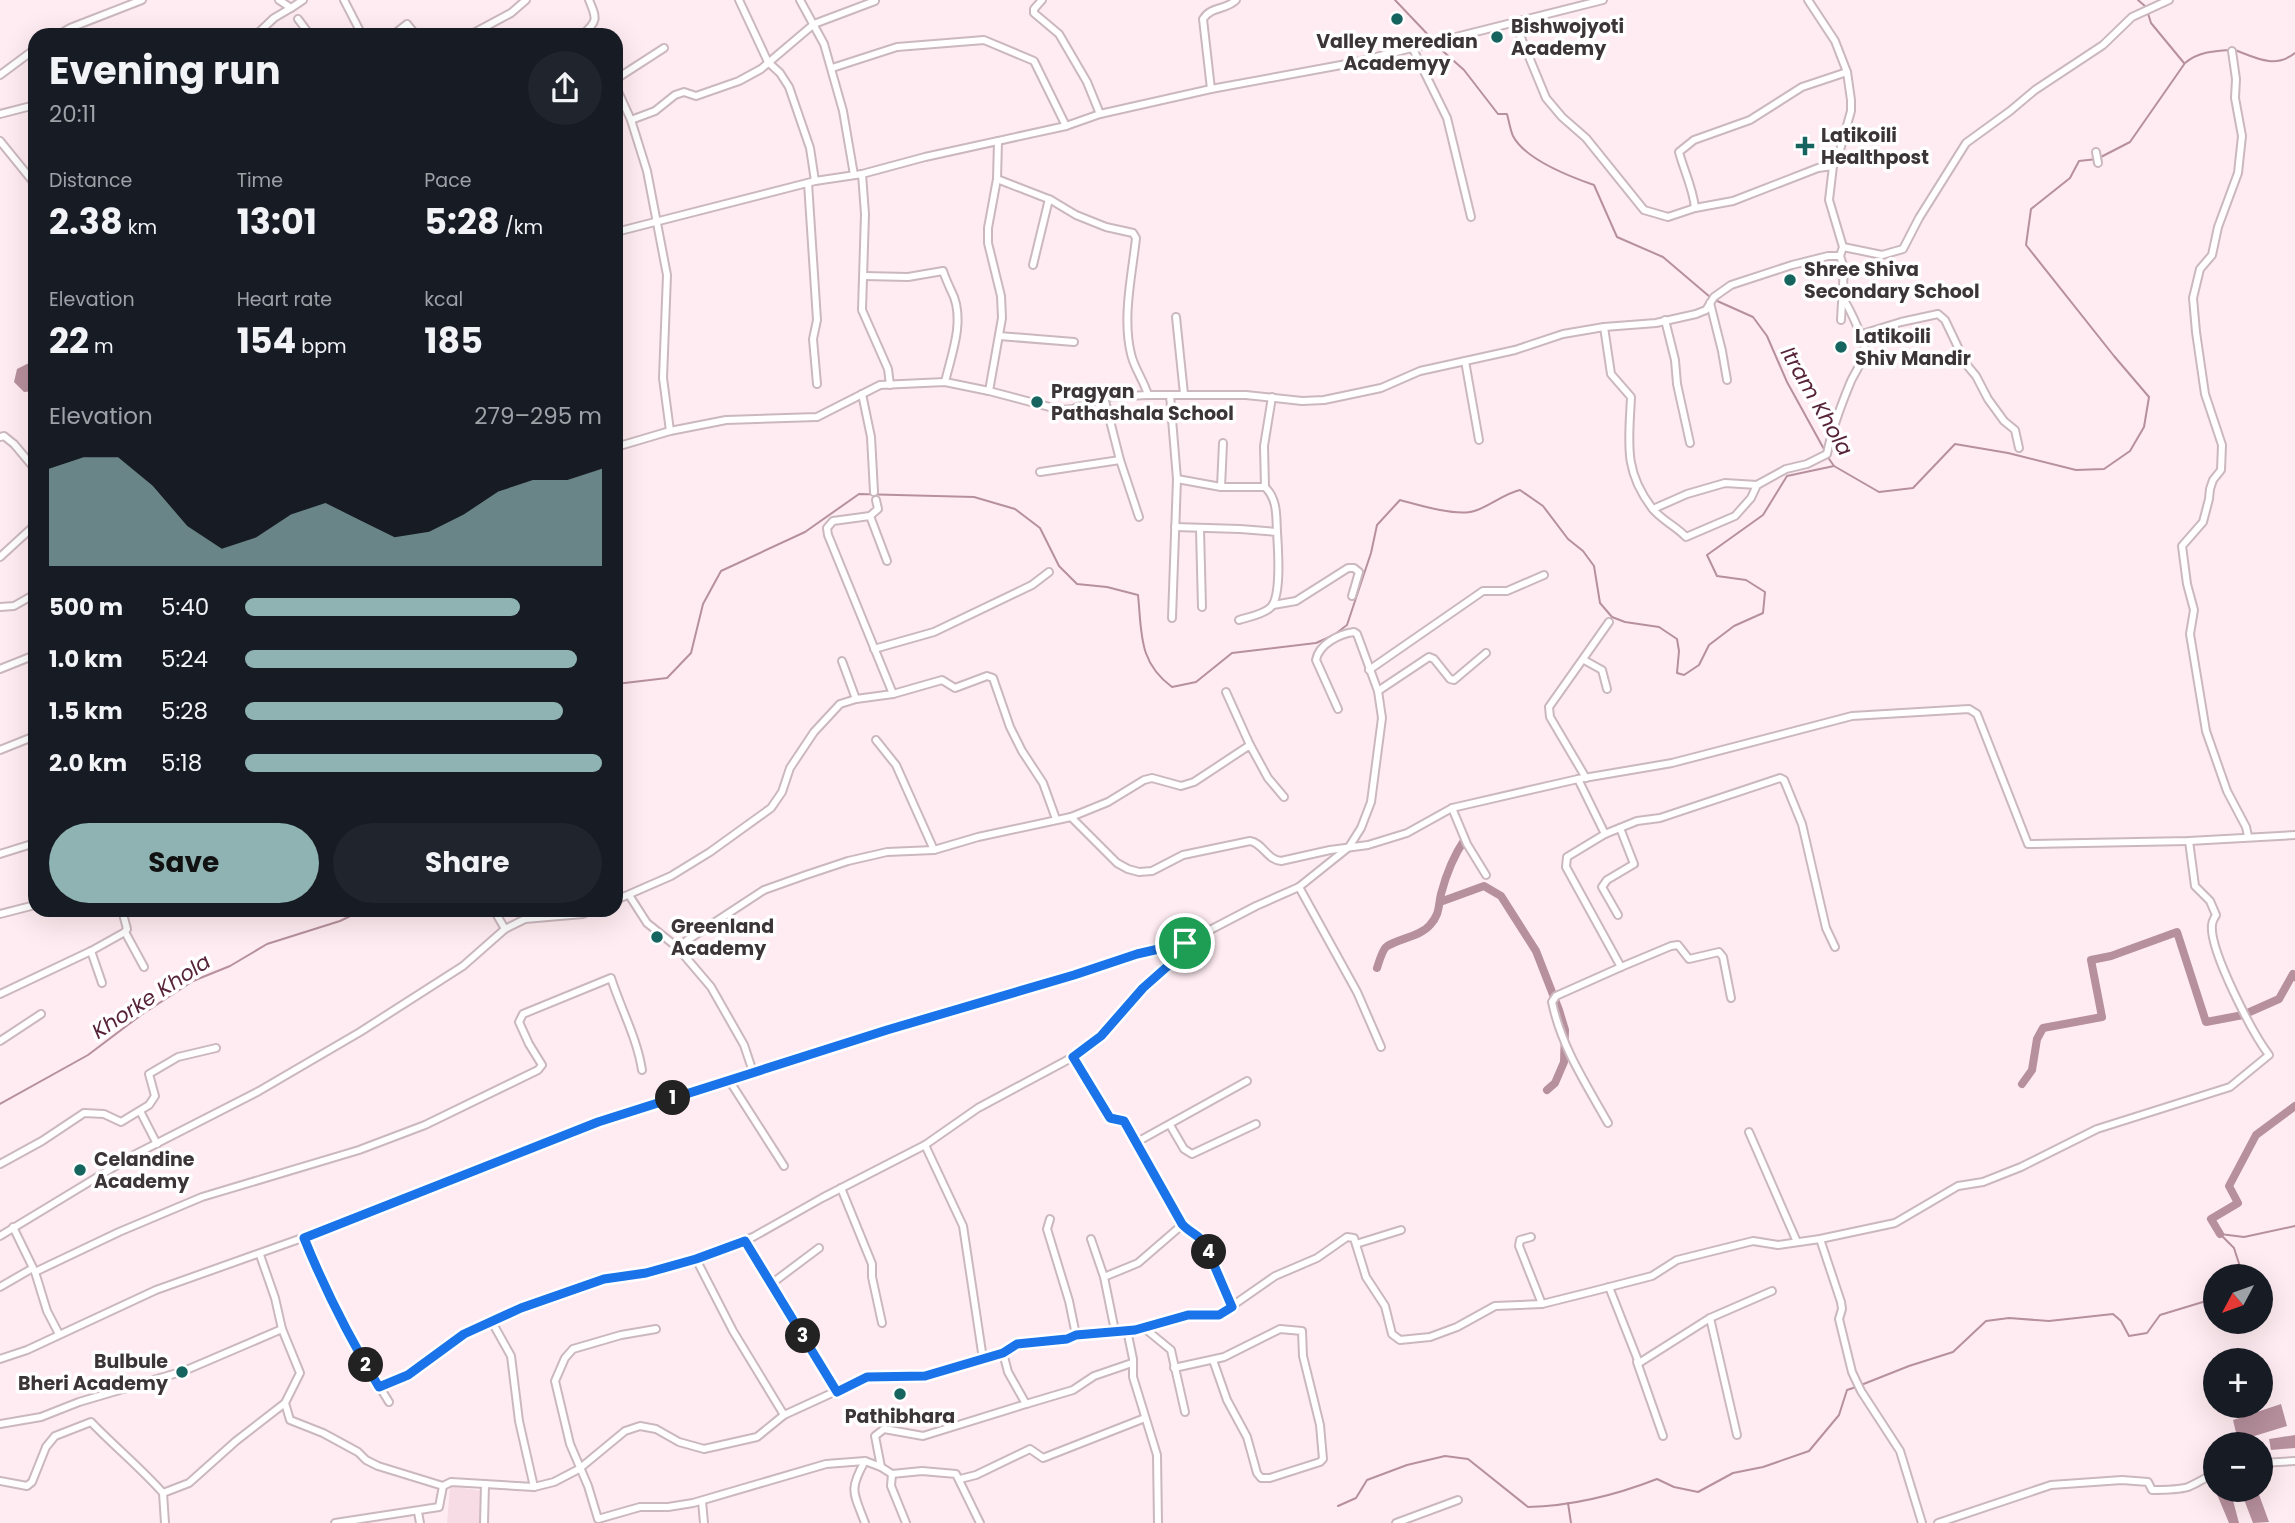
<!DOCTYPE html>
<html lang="en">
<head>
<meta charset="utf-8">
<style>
	:root { --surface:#171b24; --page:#20242c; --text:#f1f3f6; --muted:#9ea1a6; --accent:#8eb3b2 }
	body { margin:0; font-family:Poppins,sans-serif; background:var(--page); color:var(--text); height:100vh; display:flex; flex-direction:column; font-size:26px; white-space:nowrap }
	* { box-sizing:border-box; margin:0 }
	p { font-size:23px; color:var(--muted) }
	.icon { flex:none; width:38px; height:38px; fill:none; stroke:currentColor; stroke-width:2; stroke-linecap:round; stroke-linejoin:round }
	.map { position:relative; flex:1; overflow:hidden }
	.drawer { position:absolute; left:28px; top:28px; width:595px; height:889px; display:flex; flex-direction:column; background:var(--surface); border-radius:21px; box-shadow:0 7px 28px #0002 }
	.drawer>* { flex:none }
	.needle { width:46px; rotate:229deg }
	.fabs { position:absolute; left:2203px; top:1264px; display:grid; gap:14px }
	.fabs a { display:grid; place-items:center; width:70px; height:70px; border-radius:50%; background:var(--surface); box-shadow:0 7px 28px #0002; font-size:35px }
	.pin { position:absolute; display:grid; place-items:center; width:60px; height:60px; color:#fff; margin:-30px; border:4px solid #fff; border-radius:50%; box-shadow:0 2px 7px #0007 }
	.km { position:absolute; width:35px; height:35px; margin:-18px; border-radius:50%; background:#222; color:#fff; font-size:19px; line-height:35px; text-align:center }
	.round { display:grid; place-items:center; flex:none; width:74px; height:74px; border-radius:37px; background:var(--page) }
	.headline { display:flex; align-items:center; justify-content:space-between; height:119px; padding:0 21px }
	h1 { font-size:38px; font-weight:700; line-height:52px }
	.metrics { display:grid; grid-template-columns:repeat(3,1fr); gap:10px; height:119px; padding:7px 21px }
	.metrics div { display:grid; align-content:center }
	.metrics b { font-size:35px; font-weight:700 }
	.metrics small { font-size:19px; font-weight:400 }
	.metrics p { font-size:19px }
	.chart { height:196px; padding:14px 21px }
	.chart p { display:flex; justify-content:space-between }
	.chart svg { width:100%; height:126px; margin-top:7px; fill:var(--accent); opacity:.7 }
	.primary-button { display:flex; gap:14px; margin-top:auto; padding:14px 21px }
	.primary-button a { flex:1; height:80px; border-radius:42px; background:var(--accent); color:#111; font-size:28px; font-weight:700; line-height:80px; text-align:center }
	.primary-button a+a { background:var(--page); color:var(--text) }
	ul { padding:0 21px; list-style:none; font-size:23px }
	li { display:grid; grid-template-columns:112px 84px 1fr; align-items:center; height:52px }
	li i { height:18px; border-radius:9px; background:var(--accent) }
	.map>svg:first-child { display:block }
	.built { fill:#f8dce5 }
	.water { fill:#b7909d }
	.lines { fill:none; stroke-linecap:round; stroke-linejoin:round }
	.stream { stroke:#b7909d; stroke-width:2 }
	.canal { stroke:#b7909d; stroke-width:8 }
	.street-casing { stroke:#cbb8be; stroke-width:10 }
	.street { stroke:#fff; stroke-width:6 }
	.route-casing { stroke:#fff; stroke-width:14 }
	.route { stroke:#1a73e8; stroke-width:9 }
	.poi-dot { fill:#166460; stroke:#fff; stroke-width:2.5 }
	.labels { text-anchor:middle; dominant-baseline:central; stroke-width:7; stroke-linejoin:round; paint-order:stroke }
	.poi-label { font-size:19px; font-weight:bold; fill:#3c3537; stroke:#fff; text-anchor:start }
	.water-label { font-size:21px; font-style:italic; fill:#572339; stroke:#fff }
</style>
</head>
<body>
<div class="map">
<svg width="2295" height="1523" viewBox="0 0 2295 1523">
	<rect width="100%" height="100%" fill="#ffecf2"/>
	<!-- built -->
	<polygon class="built" points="450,1486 483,1491 482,1523 447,1523"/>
	<!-- water -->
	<g class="water">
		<polygon points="35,360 35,391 24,392 14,382 17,369"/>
		<polygon points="2281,1404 2287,1426 2238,1441 2233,1420"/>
		<polygon points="2295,1435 2295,1448 2271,1450 2269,1439"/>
		<polygon points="2223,1489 2230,1489 2239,1523 2229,1523 2216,1492"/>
		<polygon points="2240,1489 2257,1489 2269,1522 2253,1523"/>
	</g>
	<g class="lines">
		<!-- stream -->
		<g class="stream">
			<polyline points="1395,0 1433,40"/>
			<polyline points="2138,0 2146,7 2151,23 2184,63"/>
			<path d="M1436 45 1464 70 1498 114H1507C1509 121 1510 129 1513 136 1525 159 1571 177 1594 185L1617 237 1663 257 1710 297"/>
			<path d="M2235 50C2256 58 2275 69 2295 53"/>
			<polyline points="1715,300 1753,317 1767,336 1787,382 1825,451"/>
			<path d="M1827 456 1834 466 1879 492 1913 488 1955 444 2008 453 2076 470 2104 469 2130 451 2144 427 2149 397 2114 356 2026 245 2031 209 2070 178 2079 161 2097 159 2130 142 2185 63C2198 52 2213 51 2230 50"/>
			<path d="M616 684 667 678 691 653 703 604 721 571 805 532 859 494 974 497 1015 509 1040 528 1059 566 1077 584 1107 587 1138 595C1142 633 1138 662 1172 687L1196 682 1232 653 1316 643 1334 635 1347 625 1371 553 1377 525 1400 500C1419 505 1451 515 1470 512 1485 510 1502 494 1520 490L1543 506 1568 539 1583 551 1594 566 1600 603 1612 617 1625 622 1659 627 1677 639 1679 651 1677 673 1684 675 1699 665 1709 645 1734 626 1763 613 1765 592 1746 580 1717 576 1707 555 1763 515 1787 476 1834 466"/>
			<polyline points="0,1104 88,1055 141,1015 193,981 230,966 267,944 340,921 363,910"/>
			<polyline points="2243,1276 2234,1248 2220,1234 2244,1237 2295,1226"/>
			<polyline points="1861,1385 1909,1366 1953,1352 1986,1321 2009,1318 2049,1321 2113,1314 2121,1321 2129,1336 2147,1333 2160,1315 2216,1298"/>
			<polyline points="1568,1503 1571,1523"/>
			<path d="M1338 1506 1356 1498 1367 1480 1407 1465 1445 1456 1468 1459 1528 1507C1572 1506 1616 1495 1657 1479L1674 1487 1698 1492 1733 1473 1763 1467 1809 1451 1839 1415 1847 1390 1856 1387"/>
		</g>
		<!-- canal -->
		<g class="canal">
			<polyline points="1440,902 1484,886 1501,896 1536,951 1559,1010 1565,1030 1564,1062 1555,1083 1547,1090"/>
			<path d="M1377 968C1379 962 1382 951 1386 947 1396 939 1420 937 1430 925 1440 914 1438 907 1441 894 1446 875 1454 855 1465 839L1464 835"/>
			<polyline points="2022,1084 2032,1070 2037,1039 2043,1028 2102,1017 2091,960 2111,956 2177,932 2206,1022 2243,1015 2279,999 2293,974 2295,977"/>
			<polyline points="2220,1234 2211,1219 2238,1203 2229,1186 2256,1135 2295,1106"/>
		</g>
		<!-- street casing -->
		<g class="street-casing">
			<g id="street">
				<polyline points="279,0 291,8 303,0"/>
				<polyline points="344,0 362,35"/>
				<polyline points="739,0 768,62 780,73 789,87 810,148 815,181"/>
				<polyline points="800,0 824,44 843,111 854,175"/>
				<polyline points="1042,0 1034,9 1034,13 1059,34 1087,82 1100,114"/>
				<polyline points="1808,0 1835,41 1847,72 1851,100 1851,111 1840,150 1833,166 1829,200 1843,247 1840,256 1844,268 1841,320"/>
				<polyline points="298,19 310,35"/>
				<polyline points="1515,23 1546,98 1562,117 1586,138 1644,210 1668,217 1695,208 1733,201 1818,168 1833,166"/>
				<polyline points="58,35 70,28 142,0"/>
				<polyline points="256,35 274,18 291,8"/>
				<polyline points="393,35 407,24 416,35"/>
				<polyline points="470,35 511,13 526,0"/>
				<path d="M582 35C598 21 597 19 589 0"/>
				<polyline points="1412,47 1447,118 1471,217"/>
				<polyline points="2232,51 2236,79 2235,98 2242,136 2238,173 2218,227 2212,255 2200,269 2193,298 2196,332 2205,394 2222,445 2221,470 2213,480 2210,489 2209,499 2203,522 2182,546 2187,584 2194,610 2190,634 2206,731 2227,791 2246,827 2248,836"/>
				<polyline points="832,68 897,47 984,40 1034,61 1066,126"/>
				<polyline points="0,75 35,49"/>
				<polyline points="616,79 664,48"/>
				<polyline points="616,87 631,120 647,171 667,275 663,378 670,431"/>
				<path d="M1211 89 1203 19C1211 6 1227 10 1236 0"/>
				<polyline points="0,114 35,105"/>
				<polyline points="631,120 655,111 675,95 684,92 696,96 739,81 761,69 814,24 875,1"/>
				<polyline points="0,141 35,184"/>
				<polyline points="2096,152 2098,163"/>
				<polyline points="862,174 865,214 862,310 888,369 890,385"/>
				<path d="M997 179 1051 200 1076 215 1106 227 1133 233 1136 238C1132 275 1122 318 1131 354 1134 368 1144 381 1148 395"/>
				<polyline points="808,183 817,320 813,339 817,384"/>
				<path d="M1695 208C1693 188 1684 171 1679 152L1694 140 1750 120 1802 87 1847 72"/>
				<polyline points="616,232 815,181 862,174 925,157 1066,126 1100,114 1211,89 1352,63 1603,0"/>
				<polyline points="1843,247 1882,255 1903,249 1919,218 1966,143 2010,111 2035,90 2103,45 2132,17 2169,0"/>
				<polyline points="1033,265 1049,199"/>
				<path d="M864 276 908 277 943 271C946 280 950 288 954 297 964 324 951 356 945 382"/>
				<polyline points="1710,303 1722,351 1727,380"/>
				<polyline points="1176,317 1184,394"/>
				<polyline points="1665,320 1675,360 1677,384 1690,443"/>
				<path d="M1604 327 1611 374 1631 397C1629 442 1623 470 1652 508 1661 520 1676 526 1686 537L1735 516 1751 498 1757 485 1786 469 1807 464 1827 454C1832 428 1841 405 1851 381 1855 372 1864 360 1865 351 1865 341 1848 304 1841 296"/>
				<polyline points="1862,334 1901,322 1938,314 1945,320 1966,364 1976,376 1988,399 2004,421 2015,430 2019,448"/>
				<polyline points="999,336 1074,342"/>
				<polyline points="1465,361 1479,440"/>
				<polyline points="989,391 1002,318 1001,296 988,243 988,228 997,179 998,141"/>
				<polyline points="862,394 871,437 874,492"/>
				<polyline points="1170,395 1177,479 1172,618"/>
				<polyline points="1104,397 1120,460 1139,517"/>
				<polyline points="0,437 4,436 14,444 35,469"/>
				<polyline points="616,447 670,431 726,420 817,417 880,385 945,382 989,391 1061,410 1073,409 1104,397 1148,395 1246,395 1302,401 1324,400 1381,388 1420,371 1515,350 1563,334 1604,327 1656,323 1696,314 1706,310 1714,297 1731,285 1792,265 1828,256 1840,256"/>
				<polyline points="1040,472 1120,460"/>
				<polyline points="1177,479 1221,487 1265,487 1264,446 1272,397"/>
				<polyline points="1221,487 1223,443"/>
				<path d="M1265 487C1278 500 1276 516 1277 532"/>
				<polyline points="1653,509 1687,494 1725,483 1757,485"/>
				<polyline points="870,516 887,561"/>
				<path d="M1175 527 1240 529 1277 532C1278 549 1282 598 1270 608 1262 615 1248 617 1239 620"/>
				<polyline points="1200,529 1202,607"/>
				<polyline points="0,557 35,525"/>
				<polyline points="1273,605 1296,601 1348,568 1354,568 1359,572 1352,596"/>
				<polyline points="0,607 14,606 35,594"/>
				<polyline points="874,649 934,632 1032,585 1049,572"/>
				<polyline points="1584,660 1602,670 1607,689"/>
				<polyline points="842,661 856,699"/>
				<polyline points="0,669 35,655"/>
				<polyline points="1369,670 1483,591 1507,591 1544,575"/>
				<polyline points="1378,691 1429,657 1434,659 1450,679 1454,680 1486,653"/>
				<polyline points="1226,692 1250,745"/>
				<polyline points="893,694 942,680 955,688 987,676 993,678 1010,727 1022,751 1043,783 1056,819"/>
				<polyline points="876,740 896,765 934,850"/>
				<polyline points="0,750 35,736"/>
				<polyline points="1586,778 1550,717 1549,707 1609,622"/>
				<polyline points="1578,779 1605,834"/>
				<polyline points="1452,808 1467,844 1486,875"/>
				<path d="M1071 817 1117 863 1128 869 1139 872 1152 871 1183 855 1250 841C1263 843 1267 860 1281 861L1330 850 1368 845 1407 833 1452 808 1578 779 1672 763 1852 716 1969 709 1977 714 2028 844 2189 841 2295 835"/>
				<polyline points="0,854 35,843"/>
				<polyline points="1299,887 1357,992 1381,1047"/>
				<polyline points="629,895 647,923 677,947 711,987 744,1045 753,1072"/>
				<polyline points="616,900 671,876 710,852 771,808 782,792 790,768 814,732 840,704 856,699 893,694 828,535 827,528 833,521 870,516 878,509 876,500"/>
				<polyline points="494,910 505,929"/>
				<polyline points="0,914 35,905"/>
				<polyline points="1618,915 1602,887 1607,880 1634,864 1620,828"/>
				<polyline points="125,932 144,967"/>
				<polyline points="677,947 764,890 806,875 848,861 887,852 934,850 978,837 1071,817 1108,802 1144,780 1152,778 1181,786 1194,782 1250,745 1268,778 1284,797"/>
				<polyline points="91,951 102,983"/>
				<polyline points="0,994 91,951 125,932 127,929 122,910"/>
				<polyline points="1731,998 1723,957 1719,952 1689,959 1678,945 1671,946 1621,967 1566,867 1567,857 1605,834 1637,821 1660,818 1780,778 1784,780 1802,824 1826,928 1835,947"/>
				<polyline points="0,1041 41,1014"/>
				<polyline points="1073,1057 1110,1118 1123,1121 1137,1142"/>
				<polyline points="729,1080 784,1166"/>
				<polyline points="140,1111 157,1144"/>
				<path d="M1608 1123C1586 1084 1561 1046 1552 1002L1556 996 1621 967"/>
				<polyline points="1170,1125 1184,1149 1192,1154 1256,1124"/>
				<polyline points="1749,1132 1797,1242"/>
				<polyline points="925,1145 963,1226 983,1359"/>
				<polyline points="0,1164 42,1141 84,1113 104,1114 121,1122 149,1105 155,1096 149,1074 178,1057 216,1048"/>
				<polyline points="841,1188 872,1264 872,1277 882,1323"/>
				<polyline points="1050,1219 1047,1229 1069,1301 1076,1335"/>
				<path d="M1182 1225C1190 1233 1199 1235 1205 1244L1232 1307"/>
				<polyline points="13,1227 35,1272 47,1311 59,1334"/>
				<polyline points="0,1236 132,1156 259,1091 360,1032 463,966 505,929 525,919 583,914 592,910"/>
				<polyline points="1531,1237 1520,1240 1519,1246 1542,1304"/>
				<path d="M305 1238C327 1296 356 1350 389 1402"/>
				<polyline points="1091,1239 1104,1277"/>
				<polyline points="1820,1239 1841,1302 1842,1309 1839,1319 1852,1372 1861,1391 1900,1451 1922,1523"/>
				<polyline points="745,1241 837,1392"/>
				<polyline points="1356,1244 1401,1230"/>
				<polyline points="260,1255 275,1298 282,1329 300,1373 285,1403 290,1420 323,1433 358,1452 366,1460 378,1466 443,1486"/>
				<polyline points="696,1259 733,1331 784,1415"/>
				<path d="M35 1272 119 1232 202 1197 359 1150 425 1125 538 1070 542 1065 529 1044 519 1022 523 1014 611 978C621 1009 637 1038 642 1070"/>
				<polyline points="771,1284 819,1248"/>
				<polyline points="0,1287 33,1268"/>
				<polyline points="1609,1287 1639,1363 1710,1318 1737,1435"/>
				<polyline points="1710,1318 1772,1291"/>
				<polyline points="492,1322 511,1356 519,1421 534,1487"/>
				<polyline points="1143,1327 1171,1350 1185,1412"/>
				<polyline points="656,1329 621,1335 573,1349 565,1358 555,1381 570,1444 588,1486 598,1519 640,1507 668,1507 693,1503 826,1464 865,1461 881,1467 892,1474 922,1471 956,1474 980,1523"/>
				<polyline points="1127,1330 1133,1359 1133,1377 1157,1455 1158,1523"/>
				<polyline points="1115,1331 1104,1277 1138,1263 1182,1225 1137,1142 1247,1081"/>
				<path d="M0 1359 27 1350 156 1290 364 1216 598 1122 887 1030 1074 975 1137 954 1185 943 1256 906 1299 887 1349 847 1361 828 1371 802 1382 718 1378 691 1357 634 1354 632C1339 634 1319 644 1316 660L1338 709"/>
				<polyline points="1637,1362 1663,1436"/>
				<polyline points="1174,1368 1224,1357 1280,1329 1302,1331 1303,1356 1320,1425 1323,1459 1320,1462 1270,1478 1261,1478 1257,1473 1247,1437 1227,1400 1213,1360"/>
				<polyline points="379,1387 408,1375 464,1334 521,1308 604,1279 647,1273 696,1259 753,1237 822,1198 925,1145 978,1108 1073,1057 1101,1036 1143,988 1178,957 1185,943"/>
				<polyline points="1026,1404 1073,1390 1094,1376 1132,1363"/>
				<polyline points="0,1424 41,1417 79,1402 184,1371 282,1329"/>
				<path d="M865 1461C848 1491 854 1493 865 1523"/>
				<polyline points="2261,1463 2295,1461"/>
				<polyline points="881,1467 875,1436 884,1429 923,1436 1026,1404 1008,1372 1003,1353"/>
				<polyline points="892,1474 891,1486 906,1523"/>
				<polyline points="960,1479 976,1475 1030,1449 1043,1458 1145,1418"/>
				<path d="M0 1481 27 1486 32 1482 46 1447 55 1436 91 1422C114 1446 141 1468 163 1493"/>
				<polyline points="702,1501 704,1523"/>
				<polyline points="418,1512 420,1523"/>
				<polyline points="165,1523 163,1493 189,1483 236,1441 285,1403"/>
				<path d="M335 1523 439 1507 443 1486 451 1482 534 1487 554 1482 579 1469 625 1431 640 1426 656 1429 679 1442 704 1449 757 1437 784 1415 867 1377 925 1376 1003 1353 1017 1344 1067 1339 1076 1335 1135 1330 1188 1315H1219L1275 1276 1317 1258 1347 1237 1354 1238 1366 1277 1385 1306 1392 1334 1400 1340 1430 1337 1457 1327 1495 1306 1542 1304 1590 1292 1652 1276 1677 1260 1753 1241 1778 1245 1820 1239 1895 1223 1958 1186 1983 1182 2021 1167 2097 1129 2230 1087 2269 1055C2253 1034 2209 950 2212 925 2212 921 2214 919 2216 915L2210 901 2195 886 2189 841"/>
				<polyline points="484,1523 485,1484"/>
				<polyline points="1396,1523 1458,1500"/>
				<path d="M1938 1523 2051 1485 2122 1480 2148 1482 2152 1490C2163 1490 2178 1490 2188 1487 2198 1483 2205 1477 2216 1474"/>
			</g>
		</g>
		<!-- street -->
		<use href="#street" class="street"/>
	</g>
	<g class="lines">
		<!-- route casing -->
		<g class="route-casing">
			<path id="route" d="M1185 943 1178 957 1143 988 1101 1036 1073 1057 1110 1118 1124 1121 1182 1224C1190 1233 1199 1235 1205 1244L1232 1307 1219 1315H1188L1135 1330 1076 1335 1067 1339 1017 1344 1003 1353 925 1376 867 1377 837 1392 745 1241 696 1259 646 1273 604 1279 521 1308 464 1334 408 1375 379 1387C350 1339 325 1290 304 1238L598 1122 887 1030 1074 975 1137 954Z"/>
		</g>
		<!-- route -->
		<use href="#route" class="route"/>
	</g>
	<!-- markers -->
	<g class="poi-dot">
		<circle cx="1397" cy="19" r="7"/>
		<circle cx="1497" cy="37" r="7"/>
		<path d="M1801.5 135.5h7v7h7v7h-7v7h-7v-7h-7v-7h7z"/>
		<circle cx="1790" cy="280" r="7"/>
		<circle cx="1841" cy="347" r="7"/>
		<circle cx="1037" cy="402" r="7"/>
		<circle cx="657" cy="937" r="7"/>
		<circle cx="80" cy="1170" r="7"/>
		<circle cx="182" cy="1372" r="7"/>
		<circle cx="900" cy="1394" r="7"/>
	</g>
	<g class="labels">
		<!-- poi labels -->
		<g class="poi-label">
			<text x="1511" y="26">Bishwojyoti<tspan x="1511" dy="22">Academy</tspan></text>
			<text x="1397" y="41" text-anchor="middle">Valley meredian<tspan x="1397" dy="22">Academyy</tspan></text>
			<text x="1821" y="135">Latikoili<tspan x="1821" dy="22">Healthpost</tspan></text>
			<text x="1804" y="269">Shree Shiva<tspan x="1804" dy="22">Secondary School</tspan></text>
			<text x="1855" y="336">Latikoili<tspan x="1855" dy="22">Shiv Mandir</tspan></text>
			<text x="1051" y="391">Pragyan<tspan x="1051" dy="22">Pathashala School</tspan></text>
			<text x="671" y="926">Greenland<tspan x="671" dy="22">Academy</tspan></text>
			<text x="94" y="1159">Celandine<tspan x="94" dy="22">Academy</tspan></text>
			<text x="168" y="1361" text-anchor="end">Bulbule<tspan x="168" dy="22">Bheri Academy</tspan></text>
			<text x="900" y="1416" text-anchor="middle">Pathibhara</text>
		</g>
		<!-- water labels -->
		<g class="water-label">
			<text transform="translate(1817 401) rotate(60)">Itram Khola</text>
			<text transform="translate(151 996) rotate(-33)">Khorke Khola</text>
		</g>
	</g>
</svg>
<div class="fabs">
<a><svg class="needle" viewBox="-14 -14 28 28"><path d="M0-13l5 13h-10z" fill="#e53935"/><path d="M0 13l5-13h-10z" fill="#9ea1a6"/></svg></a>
<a>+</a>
<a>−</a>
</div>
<div class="pin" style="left:1185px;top:943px;background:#1e9e55"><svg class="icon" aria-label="arrive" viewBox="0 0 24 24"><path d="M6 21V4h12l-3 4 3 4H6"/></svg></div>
<b class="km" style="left:673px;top:1098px">1</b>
<b class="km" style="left:366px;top:1365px">2</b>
<b class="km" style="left:803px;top:1336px">3</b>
<b class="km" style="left:1209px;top:1252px">4</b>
<section class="drawer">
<div class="headline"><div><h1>Evening run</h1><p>20:11</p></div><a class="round"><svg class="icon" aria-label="share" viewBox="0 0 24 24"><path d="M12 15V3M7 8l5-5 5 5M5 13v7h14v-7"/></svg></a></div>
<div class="metrics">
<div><p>Distance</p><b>2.38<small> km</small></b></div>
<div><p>Time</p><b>13:01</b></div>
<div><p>Pace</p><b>5:28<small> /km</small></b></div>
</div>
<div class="metrics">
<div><p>Elevation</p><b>22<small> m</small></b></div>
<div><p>Heart rate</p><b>154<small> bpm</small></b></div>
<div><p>kcal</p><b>185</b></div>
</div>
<div class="chart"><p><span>Elevation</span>279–295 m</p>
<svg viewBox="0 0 160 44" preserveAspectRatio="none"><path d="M0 44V10L10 6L20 6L30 16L40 30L50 38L60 34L70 26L80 22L90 28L100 34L110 32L120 26L130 18L140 14L150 14L160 10V44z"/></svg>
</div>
<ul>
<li><b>500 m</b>5:40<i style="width:77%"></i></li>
<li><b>1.0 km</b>5:24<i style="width:93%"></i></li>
<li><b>1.5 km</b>5:28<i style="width:89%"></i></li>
<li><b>2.0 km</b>5:18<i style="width:100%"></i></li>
</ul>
<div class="primary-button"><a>Save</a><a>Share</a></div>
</section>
</div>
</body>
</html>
